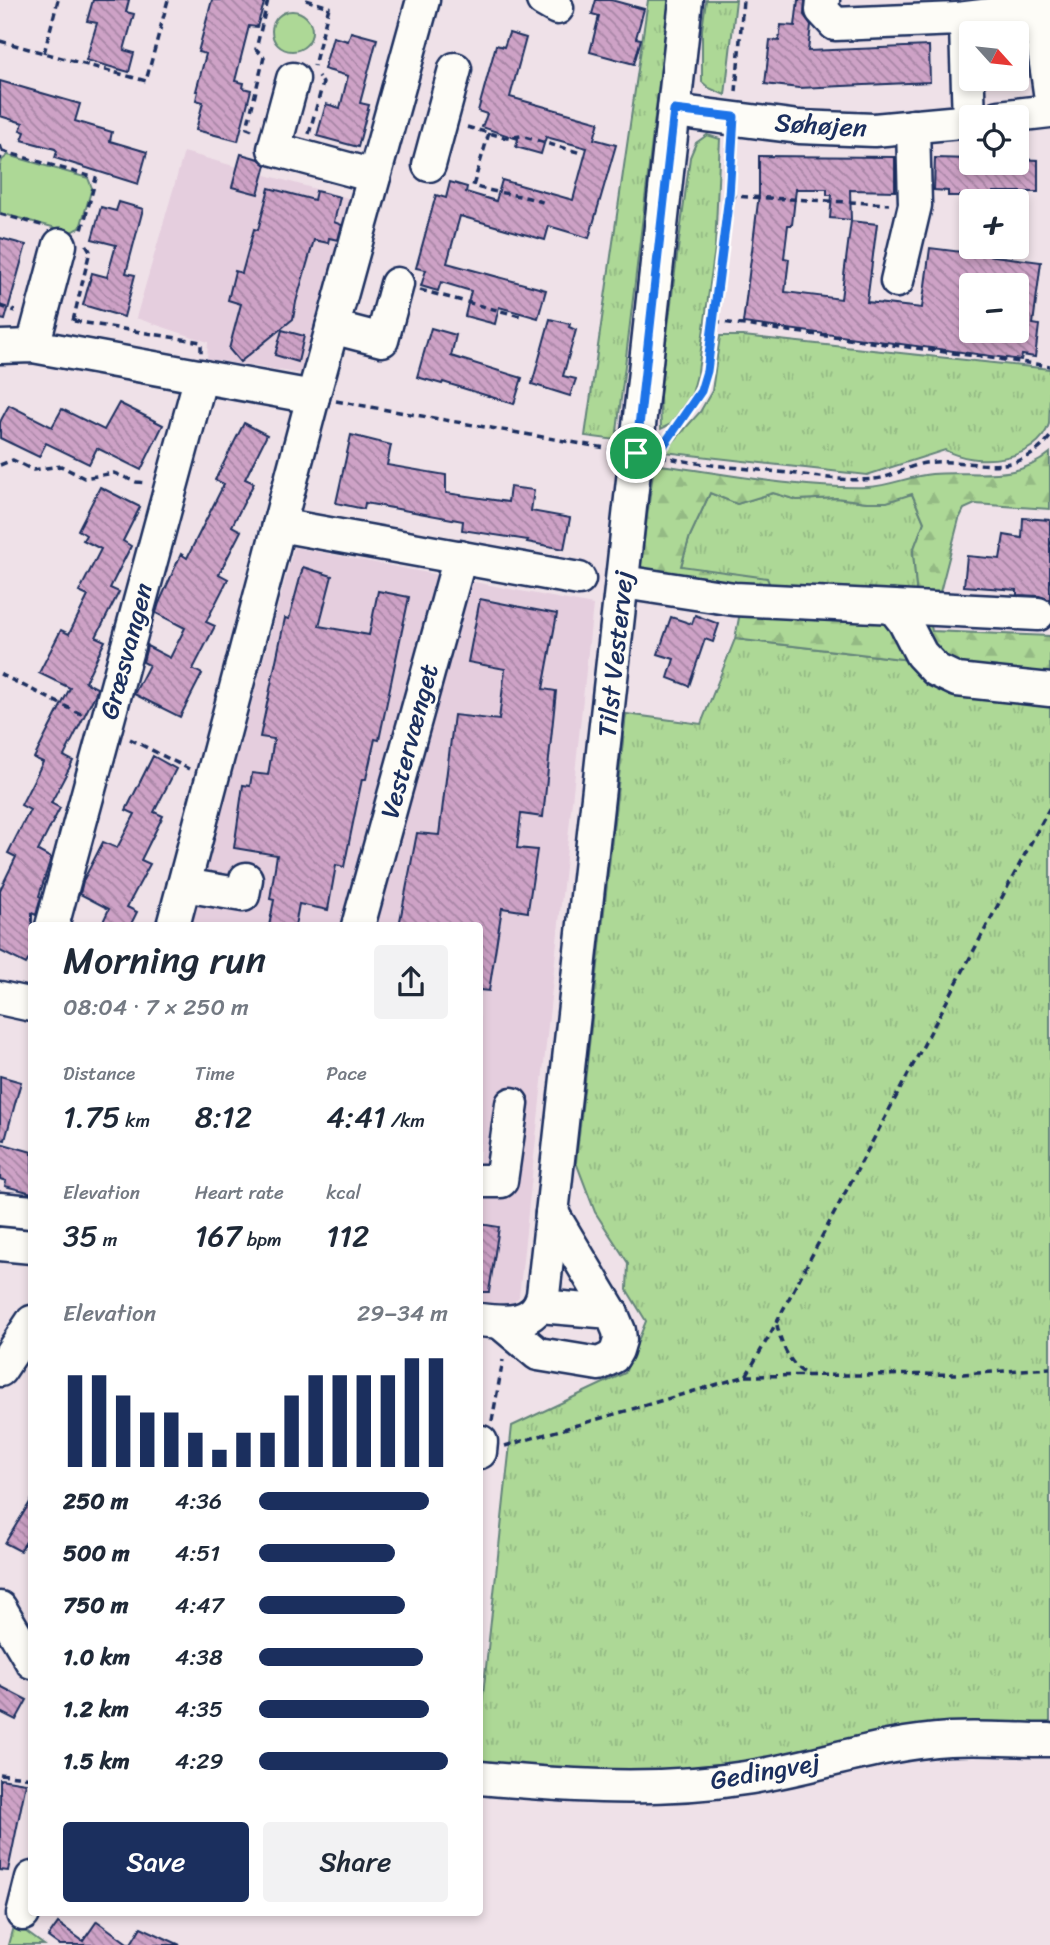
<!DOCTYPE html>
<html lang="en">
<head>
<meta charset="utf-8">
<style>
	:root { --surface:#fff; --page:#f2f2f3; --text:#1f2937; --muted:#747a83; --accent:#1b2f5e }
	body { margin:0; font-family:Sriracha,sans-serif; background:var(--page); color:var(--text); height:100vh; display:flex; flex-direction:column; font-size:26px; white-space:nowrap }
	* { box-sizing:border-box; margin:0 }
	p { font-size:23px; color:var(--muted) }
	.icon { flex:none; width:38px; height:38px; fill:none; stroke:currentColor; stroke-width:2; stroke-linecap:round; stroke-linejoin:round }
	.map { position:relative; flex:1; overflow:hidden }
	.details { position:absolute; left:28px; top:922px; width:455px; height:994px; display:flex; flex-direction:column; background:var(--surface); border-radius:7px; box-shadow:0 4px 10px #0003 }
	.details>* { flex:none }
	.needle { width:46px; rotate:117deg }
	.buttons { position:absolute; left:959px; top:21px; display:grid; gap:14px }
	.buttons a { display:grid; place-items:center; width:70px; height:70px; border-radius:7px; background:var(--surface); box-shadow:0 4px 10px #0003; font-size:35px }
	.pin { position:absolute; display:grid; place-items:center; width:60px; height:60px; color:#fff; margin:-30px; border:4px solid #fff; border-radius:50%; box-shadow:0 2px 7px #0007 }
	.round { display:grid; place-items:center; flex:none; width:74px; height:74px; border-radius:7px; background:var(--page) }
	.head { display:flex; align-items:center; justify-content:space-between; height:119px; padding:0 35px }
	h1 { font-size:38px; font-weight:600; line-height:52px }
	.stats { display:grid; grid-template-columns:repeat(3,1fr); gap:10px; height:119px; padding:7px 35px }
	.stats div { display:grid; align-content:center }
	.stats b { font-size:30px; font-weight:600 }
	.stats small { font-size:19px; font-weight:400 }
	.stats p { font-size:19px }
	.chart { height:196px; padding:14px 35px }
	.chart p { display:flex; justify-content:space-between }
	.chart svg { width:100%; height:126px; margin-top:7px; stroke:var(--accent); stroke-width:6 }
	.action { display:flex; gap:14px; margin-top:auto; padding:14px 35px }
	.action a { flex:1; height:80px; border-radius:7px; background:var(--accent); color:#fff; font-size:28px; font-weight:600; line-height:80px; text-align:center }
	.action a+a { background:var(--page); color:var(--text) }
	ul { padding:0 35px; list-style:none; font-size:23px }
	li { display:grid; grid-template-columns:112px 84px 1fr; align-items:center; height:52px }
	li i { height:18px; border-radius:9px; background:var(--accent) }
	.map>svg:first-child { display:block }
	.built { fill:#e5cede }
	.grass { fill:url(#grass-tufts); stroke:#64847a; stroke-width:2 }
	.forest { fill:url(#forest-firs); stroke:#64847a; stroke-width:2 }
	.park { fill:#add896; stroke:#64847a; stroke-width:2 }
	.building { fill:url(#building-back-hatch); stroke:#1b2f5e; stroke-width:2; fill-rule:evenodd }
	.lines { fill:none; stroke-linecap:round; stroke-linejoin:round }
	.minor-casing { stroke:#1b2f5e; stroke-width:37 }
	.path { stroke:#1b2f5e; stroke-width:3.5; stroke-dasharray:7 5; stroke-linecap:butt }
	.minor { stroke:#fdfcf7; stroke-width:32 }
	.route-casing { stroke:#fff; stroke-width:14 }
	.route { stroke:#1a73e8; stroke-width:9 }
	.labels { text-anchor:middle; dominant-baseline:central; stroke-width:5; stroke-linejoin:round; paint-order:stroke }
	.street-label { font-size:26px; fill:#1b2f5e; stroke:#fdfcf7 }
</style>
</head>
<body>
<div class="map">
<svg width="1050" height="1945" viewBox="0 0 1050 1945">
	<defs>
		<pattern id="grass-tufts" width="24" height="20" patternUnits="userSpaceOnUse" patternTransform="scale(1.75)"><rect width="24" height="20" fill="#add896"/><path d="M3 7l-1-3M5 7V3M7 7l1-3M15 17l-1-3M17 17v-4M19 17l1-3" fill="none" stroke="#94ba84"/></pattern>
		<pattern id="forest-firs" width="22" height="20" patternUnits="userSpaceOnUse" patternTransform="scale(1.75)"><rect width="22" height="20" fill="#add896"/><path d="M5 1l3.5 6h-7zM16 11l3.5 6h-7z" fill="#94ba84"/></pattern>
		<pattern id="building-back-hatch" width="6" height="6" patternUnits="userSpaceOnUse" patternTransform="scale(1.75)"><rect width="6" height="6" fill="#cea2c6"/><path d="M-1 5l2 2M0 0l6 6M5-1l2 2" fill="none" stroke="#a684a4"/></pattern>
	</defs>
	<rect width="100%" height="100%" fill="#efe1e8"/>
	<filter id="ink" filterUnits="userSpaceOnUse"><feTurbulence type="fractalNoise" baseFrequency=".0143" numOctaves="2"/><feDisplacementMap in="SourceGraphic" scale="14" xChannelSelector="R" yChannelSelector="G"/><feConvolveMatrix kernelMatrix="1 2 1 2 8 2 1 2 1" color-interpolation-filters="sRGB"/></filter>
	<g filter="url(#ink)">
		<!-- built -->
		<g class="built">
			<polygon points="184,152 355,200 309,375 207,359 208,342 136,318"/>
			<polygon points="294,547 593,605 519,1297 502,1313 480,1309 480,926 191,926"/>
		</g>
		<!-- grass -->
		<g class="grass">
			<polygon points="648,0 669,0 616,440 585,436"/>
			<polygon points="706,0 736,0 725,95 709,88 702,82 702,30"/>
			<polygon points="707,135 720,139 715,248 698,371 692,394 671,424 661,429 660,396 665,349 690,157 696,143"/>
			<path d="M720 336H743L1050 369C1050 386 1050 408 1049 424 1037 462 975 467 945 450L867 475 664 452 700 412 712 391Z"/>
			<polygon points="710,493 737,504 773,493 797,500 836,498 867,502 912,494 924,522 913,551 917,599 773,593 681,566 690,536"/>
			<polygon points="735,639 910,660 1050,695 1050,1726 725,1767 611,1773 480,1766 480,1723 512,1426 625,1373 646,1321 627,1290 628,1263 595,1212 576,1162 626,714 701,724"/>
			<polygon points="14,1923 44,1945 8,1945"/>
		</g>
		<!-- forest -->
		<g class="forest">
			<path d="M1050 453V509L975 504 964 509 959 519 938 600 917 599 913 551 924 522 912 494 887 502H867L836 498 797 500 773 493 737 504 710 493 690 536 681 566 767 578 773 593 640 571 653 472 660 465C728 474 799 489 868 487 890 486 910 476 932 474 975 470 1014 483 1050 453Z"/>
			<polygon points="741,607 892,615 910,660 735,639"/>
			<polygon points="929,616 932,631 1050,636 1050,677 936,663 920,622"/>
		</g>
		<!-- park -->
		<g class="park">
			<circle cx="292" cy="31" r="20"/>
			<polygon points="8,155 88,178 92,188 80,228 71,232 0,213 0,166 2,160"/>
		</g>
		<!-- building -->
		<g class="building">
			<polygon points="93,0 129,0 126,12 134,14 124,50 134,53 129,72 86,60 97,23 87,21"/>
			<polygon points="212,0 265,0 257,27 249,26 235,81 244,83 243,88 251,90 238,141 196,130 203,102 196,100 198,91 196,91 206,54 198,52"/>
			<polygon points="596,0 611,0 644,9 636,38 641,39 634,64 590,52 599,16 592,14"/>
			<polygon points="798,0 805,0 804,15 811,25 808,51 929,46 930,82 799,88 765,84 770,40 779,41 781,25 795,26"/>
			<polygon points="351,32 377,39 360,103 369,105 358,147 317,136 326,104 340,108 348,76 324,69 333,37 348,41"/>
			<polygon points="509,33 526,38 510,97 599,122 594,139 616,145 589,238 549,226 545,240 460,216 447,263 546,290 538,318 499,307 495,324 465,316 471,291 441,282 438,291 421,286 426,270 416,268 436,195 446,198 450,182 467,187 466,192 496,201 502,180 573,200 587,148 546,137 541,154 516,147 518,139 482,127 487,114 478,111 496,45 504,47"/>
			<polygon points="0,81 80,104 75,121 112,132 110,141 147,152 138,184 55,158 57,151 55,149 22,140 25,132 20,130 23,123 0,116"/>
			<polygon points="241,154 259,159 266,165 258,194 232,187"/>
			<path d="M759 156 895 157V191L850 190 851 220 830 218 832 195H827V189H796L792 225H788L784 258 789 259 785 292 841 299 851 221 877 224 867 302 922 308 930 248 1041 262 1033 324 1039 325 1035 357 1022 355 1021 360 743 323 759 194ZM971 285H1017V331H971Z"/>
			<polygon points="935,158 971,159 971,163 1017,163 1017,159 1038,160 1038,192 993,192 993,196 948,196 948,191 934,190"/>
			<polygon points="269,188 314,200 316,191 340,197 334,222 342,225 338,240 329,238 328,243 314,240 296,302 293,319 240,362 229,349 241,304 228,300 235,271 242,273 254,229 258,230"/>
			<polygon points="119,202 143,209 126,273 135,275 124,317 83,305 92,273 107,277 116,245 92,239 101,207 116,211"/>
			<polygon points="0,238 26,245 5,320 0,319"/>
			<polygon points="550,319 570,324 569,327 576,330 563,376 576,379 570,396 532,384"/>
			<polygon points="431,328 456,335 451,356 522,378 514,404 443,382 442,384 417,377"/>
			<polygon points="282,330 304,336 298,362 275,355"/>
			<polygon points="119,403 163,425 141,470 97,448 89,464 46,443 39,457 0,438 0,422 9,405 52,427 62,409 104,430"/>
			<polygon points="244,423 267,435 245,479 254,483 232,526 241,531 219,574 228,579 206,622 215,626 193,669 202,674 180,717 134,694 149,665 143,662 147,646 170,658 185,628 156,613 159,603 181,554 187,558 224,484 215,480"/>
			<polygon points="351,435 391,445 387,465 446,475 446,493 508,502 510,487 534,490 531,511 570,518 564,549 527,542 528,540 462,530 463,521 365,503 364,509 336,503"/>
			<polygon points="100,487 140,507 123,541 131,546 110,588 119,592 96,637 105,641 85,682 97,688 96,693 64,756 73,761 51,803 60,808 38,851 51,858 39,896 41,897 36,915 32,913 32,954 26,964 0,951 0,890 16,857 8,853 30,810 21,805 43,762 34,758 70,688 39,673 61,630 69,634 88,596 79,592 101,549 83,540 86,535 78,530"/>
			<polygon points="1023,518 1050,520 1050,600 1039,596 1017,595 1017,590 964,586 967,556 1000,559 1004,535 1022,538"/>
			<polygon points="303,567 332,576 319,626 369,635 378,591 409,597 379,740 375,739 366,779 362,779 344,867 336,865 328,910 299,904 295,926 269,926 274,900 270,899 277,855 234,848 243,785 250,786 252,773 268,775 274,739 260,737 285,618 289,619"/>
			<polygon points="480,599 557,614 543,689 556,691 543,817 521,814 517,848 537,850 528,910 528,912 502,908 489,991 480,990 480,926 399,926 417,833 439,835 454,715 499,720 505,669 468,662"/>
			<polygon points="695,615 719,624 713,642 705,639 689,686 668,678 674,659 658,654 671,617 692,624"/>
			<polygon points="153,756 176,769 154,812 163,816 141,860 150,864 127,907 137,912 130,926 101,926 109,909 80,894 83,881 103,842 117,848 135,814 126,810"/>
			<polygon points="0,1076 21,1082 5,1140 0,1139"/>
			<polygon points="0,1143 32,1152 32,1193 5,1186 6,1181 0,1179"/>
			<polygon points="480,1224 499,1227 489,1292 480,1292"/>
			<polygon points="32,1499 32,1532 20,1551 5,1543"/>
			<polygon points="0,1686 27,1700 16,1720 0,1712"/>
			<polygon points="0,1779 26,1783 8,1871 0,1870"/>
			<polygon points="97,1921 130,1945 141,1927 180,1945 59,1945 48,1937 58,1923 83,1941"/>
		</g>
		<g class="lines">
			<!-- minor casing -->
			<g class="minor-casing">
				<g id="minor">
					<polyline points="543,0 557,8"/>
					<polyline points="823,0 822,10 835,24 958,19 966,27 969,121"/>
					<polyline points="1037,0 1050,92"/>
					<polyline points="958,19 1016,12"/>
					<polyline points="293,79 274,149 374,176"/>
					<polyline points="674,111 799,127 874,130 971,121"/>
					<polyline points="999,117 1050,111"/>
					<polyline points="429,165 455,69"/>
					<polyline points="897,281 915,205 913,126"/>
					<polyline points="332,327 382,340 397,284"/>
					<polyline points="33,346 60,245"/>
					<polyline points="0,347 33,346 313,397"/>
					<polyline points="279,525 579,579"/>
					<polyline points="623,582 734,599 1038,614"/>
					<polyline points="893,607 904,621 921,654 936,670 957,680 1050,690"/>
					<polyline points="184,885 243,895 246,879"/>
					<polyline points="52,926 201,376"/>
					<polyline points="173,926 313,397 423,0"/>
					<polyline points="358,926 460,557"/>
					<polyline points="0,998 32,1005"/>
					<polyline points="480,1181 501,1181 512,1104"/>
					<polyline points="0,1209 32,1212"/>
					<polyline points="0,1244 32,1247"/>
					<polyline points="539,1306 611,1312"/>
					<path d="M480 1320C505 1323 535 1326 543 1295L686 0"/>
					<polyline points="501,1323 538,1354 599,1364 613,1357 617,1350 620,1340 619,1331 611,1312 552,1213"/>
					<polyline points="0,1370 32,1322"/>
					<polyline points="480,1452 481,1442"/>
					<polyline points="0,1608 32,1662"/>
					<path d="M480 1778C568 1786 657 1792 745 1778 813 1768 879 1743 949 1739 982 1737 1016 1740 1050 1740"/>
					<polyline points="23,1914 32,1878"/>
				</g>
			</g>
			<!-- path -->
			<g class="path">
				<polyline points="306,0 329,7 314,66"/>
				<polyline points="0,41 146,81 168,0"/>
				<polyline points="44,53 58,0"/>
				<polyline points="736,92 743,0"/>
				<polyline points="467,127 507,138 521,136 581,153"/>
				<polyline points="252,130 247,128 264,57 256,49 268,0"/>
				<path d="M489 133 473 186C498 194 521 194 545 203"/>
				<polyline points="309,134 323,83 318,76"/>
				<polyline points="0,145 2,151 0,160"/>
				<polyline points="2,151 96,178 82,230"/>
				<polyline points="729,196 889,204"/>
				<polyline points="0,214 45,226"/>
				<polyline points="420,290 524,317"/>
				<polyline points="0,306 15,311"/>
				<polyline points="73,321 90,251 86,244"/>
				<polyline points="74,321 201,342 201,353"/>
				<polyline points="714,321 1050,366"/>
				<polyline points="336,401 611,449"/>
				<polyline points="664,445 701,391 707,371 729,196 732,145"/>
				<path d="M660 456C702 466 746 468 788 473 816 476 847 482 874 479 895 477 907 466 925 463 972 456 1014 483 1050 437"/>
				<polyline points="0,465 13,460 33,470 61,466 84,478 114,473 136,482 147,483"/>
				<polyline points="0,674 83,715"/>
				<polyline points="130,739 189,769"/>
				<path d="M777 1325C781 1343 789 1365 806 1374"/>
				<polyline points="746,1376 963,1374 1050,1368"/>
				<polyline points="492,1421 503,1360"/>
				<polyline points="505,1446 746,1376 768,1338 1050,807"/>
				<polyline points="0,1774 32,1778"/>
			</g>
			<!-- minor -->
			<use href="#minor" class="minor"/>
		</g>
	</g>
	<g class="lines" filter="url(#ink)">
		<!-- route casing -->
		<g class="route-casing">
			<polygon id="route" points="674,110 734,117 729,196 707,371 701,391 657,455 636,453"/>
		</g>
		<!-- route -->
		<use href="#route" class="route"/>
	</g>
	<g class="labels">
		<!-- street labels -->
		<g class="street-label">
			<text transform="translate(821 125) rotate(4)">Søhøjen</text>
			<text transform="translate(126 651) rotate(-75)">Græsvangen</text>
			<text transform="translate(615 654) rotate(-84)">Tilst Vestervej</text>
			<text transform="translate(409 741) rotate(-75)">Vestervænget</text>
			<text transform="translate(765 1771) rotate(-10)">Gedingvej</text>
		</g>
	</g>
</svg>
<div class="buttons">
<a><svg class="needle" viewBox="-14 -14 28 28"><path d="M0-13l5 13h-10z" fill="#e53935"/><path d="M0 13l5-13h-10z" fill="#747a83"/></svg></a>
<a><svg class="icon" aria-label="locate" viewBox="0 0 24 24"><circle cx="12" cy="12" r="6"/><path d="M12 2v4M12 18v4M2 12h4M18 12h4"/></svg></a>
<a>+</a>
<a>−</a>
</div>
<div class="pin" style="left:636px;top:453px;background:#1e9e55"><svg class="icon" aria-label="arrive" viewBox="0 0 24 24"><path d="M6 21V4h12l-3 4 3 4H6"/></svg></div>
<section class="details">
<div class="head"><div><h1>Morning run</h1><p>08:04 · 7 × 250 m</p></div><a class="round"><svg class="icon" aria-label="share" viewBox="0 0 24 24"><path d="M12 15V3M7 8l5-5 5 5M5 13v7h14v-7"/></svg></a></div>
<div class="stats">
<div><p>Distance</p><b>1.75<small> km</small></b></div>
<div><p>Time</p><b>8:12</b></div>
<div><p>Pace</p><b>4:41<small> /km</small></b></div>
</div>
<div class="stats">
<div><p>Elevation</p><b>35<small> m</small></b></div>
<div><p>Heart rate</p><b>167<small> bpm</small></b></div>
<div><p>kcal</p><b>112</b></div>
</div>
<div class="chart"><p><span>Elevation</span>29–34 m</p>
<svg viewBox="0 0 160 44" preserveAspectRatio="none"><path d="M5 44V12M15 44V12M25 44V19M35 44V25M45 44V25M55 44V32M65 44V38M75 44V32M85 44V32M95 44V19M105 44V12M115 44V12M125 44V12M135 44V12M145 44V6M155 44V6"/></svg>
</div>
<ul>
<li><b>250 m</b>4:36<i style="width:90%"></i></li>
<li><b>500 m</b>4:51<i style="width:72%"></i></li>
<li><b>750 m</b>4:47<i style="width:77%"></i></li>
<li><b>1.0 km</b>4:38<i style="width:87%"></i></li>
<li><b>1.2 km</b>4:35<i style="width:90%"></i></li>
<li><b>1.5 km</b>4:29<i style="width:100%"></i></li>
</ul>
<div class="action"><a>Save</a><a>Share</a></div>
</section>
</div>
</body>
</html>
